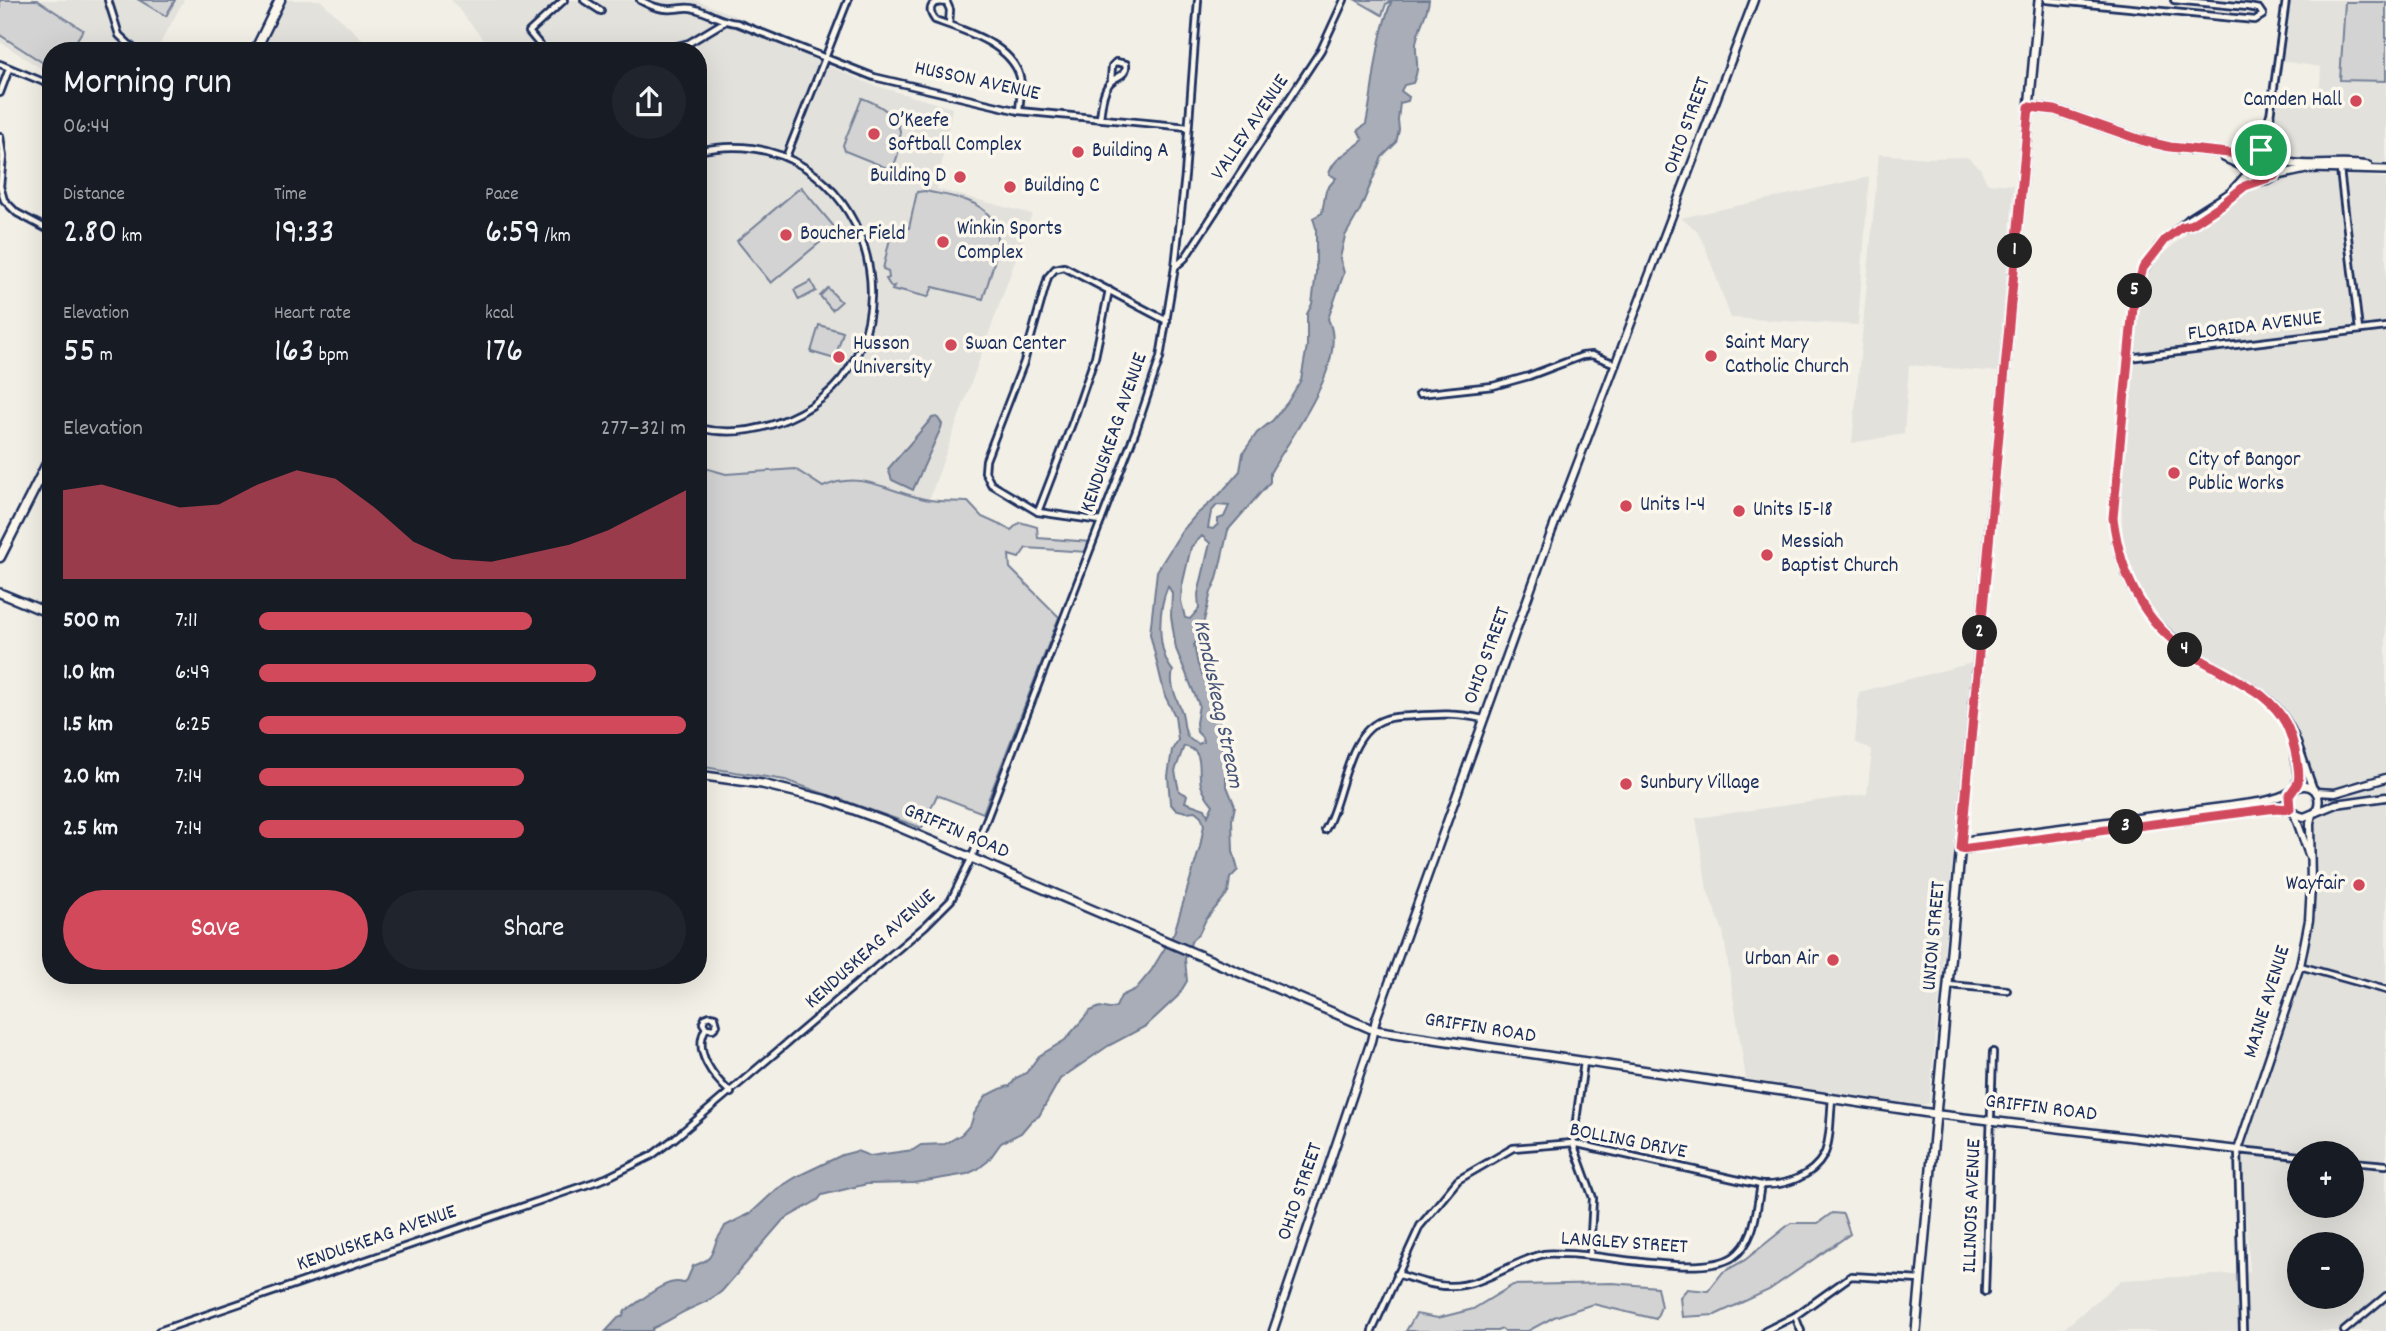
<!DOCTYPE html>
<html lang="en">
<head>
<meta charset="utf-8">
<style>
	:root { --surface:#171b24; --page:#20242c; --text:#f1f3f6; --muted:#9ea1a6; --accent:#d1495b }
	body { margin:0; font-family:Dekko,sans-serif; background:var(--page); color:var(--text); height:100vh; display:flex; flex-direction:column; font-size:26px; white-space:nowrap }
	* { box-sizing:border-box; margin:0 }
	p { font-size:23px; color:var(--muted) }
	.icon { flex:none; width:38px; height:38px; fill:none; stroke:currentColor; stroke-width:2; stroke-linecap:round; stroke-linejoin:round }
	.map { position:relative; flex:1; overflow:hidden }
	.drawer { position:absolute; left:42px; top:42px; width:665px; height:942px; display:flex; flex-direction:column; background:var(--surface); border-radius:28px; box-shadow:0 7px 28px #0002 }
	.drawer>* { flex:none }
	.controls { position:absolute; left:2287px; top:1141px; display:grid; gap:14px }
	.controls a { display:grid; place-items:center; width:77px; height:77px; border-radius:50%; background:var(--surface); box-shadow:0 7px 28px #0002; font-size:35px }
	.pin { position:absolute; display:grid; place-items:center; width:60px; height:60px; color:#fff; margin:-30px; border:4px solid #fff; border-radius:50%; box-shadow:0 2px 7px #0007 }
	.km { position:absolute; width:35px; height:35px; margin:-18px; border-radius:50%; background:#222; color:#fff; font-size:19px; line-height:35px; text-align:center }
	.round { display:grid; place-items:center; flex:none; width:74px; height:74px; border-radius:37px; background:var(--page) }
	.summary { display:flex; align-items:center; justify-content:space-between; height:119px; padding:0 21px }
	h1 { font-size:38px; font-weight:600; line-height:52px }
	.figures { display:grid; grid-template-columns:repeat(3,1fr); gap:10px; height:119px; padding:7px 21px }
	.figures div { display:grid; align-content:center }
	.figures b { font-size:35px; font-weight:600 }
	.figures small { font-size:19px; font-weight:400 }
	.figures p { font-size:19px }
	.chart { height:196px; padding:14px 21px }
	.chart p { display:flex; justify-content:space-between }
	.chart svg { width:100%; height:126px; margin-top:7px; fill:var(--accent); opacity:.7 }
	.action { display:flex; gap:14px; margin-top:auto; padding:14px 21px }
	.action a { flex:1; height:80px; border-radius:42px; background:var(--accent); color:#fff; font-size:28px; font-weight:600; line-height:80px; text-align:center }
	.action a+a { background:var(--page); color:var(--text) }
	ul { padding:0 21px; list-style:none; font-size:23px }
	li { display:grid; grid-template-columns:112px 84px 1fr; align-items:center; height:52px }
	li i { height:18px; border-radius:9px; background:var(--accent) }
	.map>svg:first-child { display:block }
	.built { fill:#e2e1dc; fill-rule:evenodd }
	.green { fill:#d2d3d2; stroke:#768198; stroke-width:2 }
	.water { fill:#a9adb7; stroke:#707b93; stroke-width:2; fill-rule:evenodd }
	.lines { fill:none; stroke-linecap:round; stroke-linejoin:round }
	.minor-casing { stroke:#1b2f5e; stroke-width:10 }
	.tertiary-casing { stroke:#1b2f5e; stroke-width:11 }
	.secondary-casing { stroke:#1b2f5e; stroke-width:12 }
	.primary-casing { stroke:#1b2f5e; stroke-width:13 }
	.minor { stroke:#fbf7ec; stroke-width:4.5 }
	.tertiary { stroke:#fbf7ec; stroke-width:6 }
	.secondary { stroke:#fbf7ec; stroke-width:7 }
	.primary { stroke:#fbf7ec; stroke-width:8 }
	.route-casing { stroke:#fff; stroke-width:14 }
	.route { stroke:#d1495b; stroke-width:9 }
	.poi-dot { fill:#d1495b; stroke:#fbf7ec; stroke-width:2.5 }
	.labels { text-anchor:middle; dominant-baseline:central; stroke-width:7; stroke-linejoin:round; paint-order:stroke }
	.street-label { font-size:21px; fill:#1b2f5e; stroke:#fbf7ec }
	.poi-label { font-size:21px; fill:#1b2f5e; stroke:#fbf7ec; text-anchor:start }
	.water-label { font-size:23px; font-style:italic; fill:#465579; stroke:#fbf7ec }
</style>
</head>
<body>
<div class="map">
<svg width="2386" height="1331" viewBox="0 0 2386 1331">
	<rect width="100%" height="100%" fill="#f2efe6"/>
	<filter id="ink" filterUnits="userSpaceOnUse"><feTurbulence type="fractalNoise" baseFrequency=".0143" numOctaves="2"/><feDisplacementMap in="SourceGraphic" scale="14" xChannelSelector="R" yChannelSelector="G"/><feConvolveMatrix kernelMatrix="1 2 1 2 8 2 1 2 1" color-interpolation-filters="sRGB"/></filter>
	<g filter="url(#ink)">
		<!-- built -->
		<g class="built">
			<polygon points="0,0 184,0 156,51 51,51 51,75 0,42"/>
			<polygon points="286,0 320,0 375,51 260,51"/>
			<polygon points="451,0 696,0 819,50 815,60 873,85 952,108 937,189 1032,214 929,500 1016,541 941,791 920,831 829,795 777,782 698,769 698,51 493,51"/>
			<polygon points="2290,0 2386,0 2386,166 2321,159 2290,161 2273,148 2278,94 2319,97 2321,67 2281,61"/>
			<polygon points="1879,154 1929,158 1967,157 1980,168 1987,183 2014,185 1999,372 1909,365 1904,434 1852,443"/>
			<path d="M2293 170 2386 178V1331H2061L2121 1280 2232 1274 2250 1271 2241 1160 2247 1135 2301 981 2313 816 2306 767 2297 735 2281 706 2244 679 2182 641 2158 617 2141 592 2123 548 2120 468 2140 282 2147 267 2201 222 2247 189ZM2300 1153H2352V1206H2300ZM2300 1244H2352V1297H2300Z"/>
			<polygon points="1869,177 1858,325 1731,318 1704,244 1696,230 1681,218"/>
			<polygon points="1972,663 1929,1103 1921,1106 1746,1079 1723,931 1707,890 1696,818 1867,794 1872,750 1855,742 1859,692"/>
		</g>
		<!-- green -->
		<g class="green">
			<polygon points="0,0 37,0 83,30 70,51 51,51 51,68 0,35"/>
			<polygon points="139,0 175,0 166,16"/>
			<polygon points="1356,0 1389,0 1390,2 1386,4 1382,15"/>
			<polygon points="2345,2 2386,2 2386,81 2340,80"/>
			<path d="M862 98C902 113 909 132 892 170L845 151 843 145Z"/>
			<polygon points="801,187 836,229 771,283 737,241"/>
			<path d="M925 191C939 194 955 196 968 201 1015 219 993 264 983 299L933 287 928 297 900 290 899 292 892 290 894 286 891 287 886 279 889 278 888 271 883 269 893 225 909 228 917 192Z"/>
			<polygon points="811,281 816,291 799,300 794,290"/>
			<polygon points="828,288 841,302 832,310 820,296"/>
			<polygon points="819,325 843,332 835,359 811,352"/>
			<path d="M698 466 726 474 795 469 823 487C864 469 890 494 930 500 942 502 956 501 968 502L982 517 1011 530 1020 522 1037 527 1038 538 1091 542 1087 552 1026 548 1019 558 1009 555 1010 568 1059 617 983 813 937 795 922 828 785 780 698 766Z"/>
			<polygon points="1832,1213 1843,1214 1850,1234 1769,1290 1715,1315 1682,1317 1680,1297 1687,1289 1708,1291 1723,1272 1745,1260 1791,1223 1818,1223"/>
			<polygon points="1613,1283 1657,1287 1661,1307 1656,1319 1593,1304 1554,1317 1528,1331 1504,1331 1502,1329 1497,1331 1406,1331 1416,1314 1438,1318 1473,1309 1513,1285"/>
		</g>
		<!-- water -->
		<g class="water">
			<path d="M1392 0H1429C1428 14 1418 27 1416 44 1415 60 1421 66 1413 83L1404 85 1401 91 1409 97 1408 101 1400 103 1398 120 1399 130 1396 143 1382 157 1360 210 1345 236 1340 258 1344 273 1328 319C1350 362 1290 437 1270 473V482L1228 530 1217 579 1211 592 1201 633 1194 645 1198 665 1214 700 1221 732 1222 748 1226 763V784L1235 806 1232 820 1233 851 1238 870 1230 878 1228 893 1206 919 1199 934 1192 940 1185 959 1187 981 1178 996 1146 1026 1108 1046 1060 1079 1039 1116 1031 1121 1021 1133 1001 1143 988 1161 978 1169 967 1174 914 1183 867 1184 822 1195 818 1200 783 1220 722 1291C709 1303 693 1306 678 1315 669 1320 663 1324 653 1328L652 1331H606L618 1318 623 1316 625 1311C641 1302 665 1277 683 1283L687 1280 693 1266C710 1260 711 1258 716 1242 718 1236 723 1232 725 1226L751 1213 777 1189 798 1176 842 1155 857 1151 870 1156 913 1150 921 1145 945 1144 962 1134 971 1124 974 1114 987 1095C996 1093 1000 1087 1010 1086L1016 1078 1026 1073 1039 1056 1065 1040 1090 1011 1100 1007 1109 1009 1116 1007 1121 996 1136 989 1151 971 1174 933 1200 847 1204 825 1201 816 1195 811 1186 812 1175 809 1170 803 1168 776 1172 750 1178 740 1175 716 1165 696 1150 634 1157 571 1182 531 1195 516 1220 494 1240 471 1243 453 1257 433 1273 420 1287 403 1301 380 1307 346V314L1312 304 1316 273V228L1313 218 1322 213 1326 190 1336 178 1329 174C1334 156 1351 152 1363 140L1358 130 1366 124C1375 81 1375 41 1392 0ZM1217 505 1229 506 1224 517 1218 519V524L1213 529 1208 528 1211 512ZM1202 536 1210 543 1198 594 1199 609 1190 619 1185 618 1181 601 1182 586 1191 547ZM1168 586 1172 593 1171 616 1176 649 1199 705 1196 723 1197 732 1202 737 1203 742 1199 744C1195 742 1192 742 1189 738 1182 730 1185 719 1181 710 1176 696 1169 685 1173 671 1156 650 1158 609 1168 586ZM1184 746C1206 751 1197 769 1201 785 1203 792 1208 799 1213 805L1208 816 1205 809 1185 802 1187 795 1179 791 1175 771Z"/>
			<polygon points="937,417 942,424 941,428 913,490 892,480 888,469 932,418"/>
		</g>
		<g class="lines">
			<!-- minor casing -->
			<g class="minor-casing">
				<g id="minor">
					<polyline points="108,0 119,35 136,51"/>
					<polyline points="584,0 601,11"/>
					<path d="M640 0C651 6 660 10 673 9 681 9 687 6 695 9 711 13 721 22 737 23L874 77 1019 111 1188 127"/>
					<polyline points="2047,0 2255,20 2263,15 2259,9 2248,7 2174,0"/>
					<path d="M949 25 950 10 947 3C932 0 926 8 935 20 963 30 1011 44 1020 77 1022 87 1020 100 1019 111"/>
					<polyline points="545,51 529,32 564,0"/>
					<polyline points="658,51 689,43 724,22"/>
					<polyline points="0,64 51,85"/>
					<polyline points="0,93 9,69"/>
					<polyline points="2270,116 2286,0"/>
					<path d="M1100 117C1102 106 1102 93 1109 84 1115 75 1127 78 1126 64L1116 62 1112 66 1111 80"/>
					<polyline points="0,136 3,157 0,186 4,200 17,213 51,231"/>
					<path d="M698 151C870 114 939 354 787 419 759 431 728 435 698 428"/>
					<polyline points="786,157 848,0"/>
					<polyline points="2340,170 2359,330"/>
					<polyline points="1175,267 1185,258 1321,50 1344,0"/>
					<polyline points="2128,358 2386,327"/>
					<polyline points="1419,394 1493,386 1529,376 1582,356 1592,355 1616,364"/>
					<polyline points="1038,512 1073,421 1095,357 1109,290"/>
					<polyline points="1101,521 1038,512 991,484 985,472 986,460 1024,362 1048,277 1055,269 1064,267 1167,321"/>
					<path d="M1325 830C1344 799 1345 731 1386 719 1394 716 1404 717 1413 716 1439 714 1457 713 1483 719"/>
					<polyline points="2300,966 2386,990"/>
					<polyline points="1948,985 2007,990"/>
					<path d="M706 1028 703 1023 705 1018 710 1016 715 1017 717 1025 713 1029 706 1028C692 1051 714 1078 731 1093"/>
					<polyline points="1584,1062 1573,1143 1593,1198 1590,1254"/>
					<polyline points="2352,1162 2386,1165"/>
					<path d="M1397 1274C1414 1279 1431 1286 1449 1286 1483 1287 1512 1261 1544 1254 1551 1253 1559 1254 1565 1254 1607 1254 1700 1278 1733 1257 1756 1241 1756 1210 1761 1185"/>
					<polyline points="1985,1292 1993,1052"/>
					<polyline points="1795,1316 1801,1331"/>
					<polyline points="159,1331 606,1178 651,1156 675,1138 925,926 951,900 972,857 1136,430 1160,358 1175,267 1185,175 1198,0"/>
					<path d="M1372 1331 1420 1226 1458 1180 1513 1148 1573 1143 1761 1185C1785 1186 1812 1177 1824 1155 1831 1140 1830 1116 1832 1099"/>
					<polyline points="1765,1331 1795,1316 1851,1276 1920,1280"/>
					<polyline points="2243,1331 2238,1150 2300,1156"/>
					<polyline points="2344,1331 2386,1296"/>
				</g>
			</g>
			<!-- tertiary casing -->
			<g class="tertiary-casing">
				<g id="tertiary">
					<polyline points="2270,129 2272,153"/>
					<polyline points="2256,151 2264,140 2270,116"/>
					<path d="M2249 172 2230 193 2189 219 2159 246 2140 275 2134 297 2113 518C2122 594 2152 631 2217 669 2238 681 2263 691 2279 711 2297 733 2303 763 2313 789"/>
					<polyline points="2184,227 2192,224 2245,186 2258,180"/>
					<polyline points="2294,747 2298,777 2295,787"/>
					<path d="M2291 792C2285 804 2290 814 2304 817L2336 804 2386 797"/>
					<polyline points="2316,792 2335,793 2386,778"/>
					<polyline points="2294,813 2309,855"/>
					<path d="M1961 841 2230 806C2249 803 2273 802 2290 792 2296 789 2298 785 2305 786 2319 787 2321 801 2316 812"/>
					<polyline points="1961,849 2276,808 2290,809"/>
					<polyline points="1935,1114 2238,1150 2300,966 2309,920 2311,886 2310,823 2312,814"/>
					<polyline points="1273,1331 1371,1041 1376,1019 1550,536 1754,0"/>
				</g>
			</g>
			<!-- secondary casing -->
			<g class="secondary-casing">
				<g id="secondary">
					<polyline points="2029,107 2055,110 2144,141 2170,147 2237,154 2252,153"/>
					<circle cx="2263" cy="165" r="16"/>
					<polyline points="2224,157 2247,168"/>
					<path d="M2277 159C2305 171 2338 160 2368 166"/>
					<polyline points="2274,176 2311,168 2386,170"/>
					<polyline points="0,593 51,614"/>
					<polyline points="698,775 762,784 827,800 887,822 1374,1030 1935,1114"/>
					<polyline points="1916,1331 2039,0"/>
				</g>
			</g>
			<!-- primary casing -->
			<g class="primary-casing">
				<g id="primary">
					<polyline points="255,51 280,0"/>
					<polyline points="0,557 51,456"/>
				</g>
			</g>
			<!-- minor -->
			<use href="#minor" class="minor"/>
			<!-- tertiary -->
			<use href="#tertiary" class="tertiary"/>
			<!-- secondary -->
			<use href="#secondary" class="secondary"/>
			<!-- primary -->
			<use href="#primary" class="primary"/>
		</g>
	</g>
	<g class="lines" filter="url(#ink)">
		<!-- route casing -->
		<g class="route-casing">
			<path id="route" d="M2029 107 2055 110 2144 141 2170 147 2248 155 2265 150 2277 159 2278 168 2274 176 2245 186 2221 205 2192 224 2182 227 2165 240 2143 268 2134 297 2113 518C2120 571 2141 620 2187 651 2211 667 2237 678 2261 695 2285 714 2291 730 2297 760 2298 767 2300 775 2298 782 2296 787 2292 791 2289 796L2290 809 2276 808 1961 849Z"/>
		</g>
		<!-- route -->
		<use href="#route" class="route"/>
	</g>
	<!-- markers -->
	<g class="poi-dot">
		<circle cx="2356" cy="101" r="7"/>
		<circle cx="874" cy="134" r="7"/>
		<circle cx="1078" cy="152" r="7"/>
		<circle cx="960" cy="177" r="7"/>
		<circle cx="1010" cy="187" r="7"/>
		<circle cx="786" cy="235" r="7"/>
		<circle cx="943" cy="242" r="7"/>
		<circle cx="951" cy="345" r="7"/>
		<circle cx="1711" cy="356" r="7"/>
		<circle cx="839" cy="357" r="7"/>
		<circle cx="2174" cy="473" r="7"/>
		<circle cx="1626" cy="506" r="7"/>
		<circle cx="1739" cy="511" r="7"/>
		<circle cx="1767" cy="555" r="7"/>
		<circle cx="1626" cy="784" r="7"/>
		<circle cx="2359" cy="885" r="7"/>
		<circle cx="1833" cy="960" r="7"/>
	</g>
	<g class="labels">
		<!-- street labels -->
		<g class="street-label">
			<text transform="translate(977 82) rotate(12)">HUSSON AVENUE</text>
			<text transform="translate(1688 126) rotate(-70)">OHIO STREET</text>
			<text transform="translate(1251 128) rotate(-56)">VALLEY AVENUE</text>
			<text transform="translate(2255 327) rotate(-7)">FLORIDA AVENUE</text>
			<text transform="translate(1115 433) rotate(-71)">KENDUSKEAG AVENUE</text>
			<text transform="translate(1488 656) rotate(-70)">OHIO STREET</text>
			<text transform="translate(956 832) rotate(23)">GRIFFIN ROAD</text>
			<text transform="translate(1935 936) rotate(-85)">UNION STREET</text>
			<text transform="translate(871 950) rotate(-42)">KENDUSKEAG AVENUE</text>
			<text transform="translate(2268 1002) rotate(-73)">MAINE AVENUE</text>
			<text transform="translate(1480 1029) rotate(9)">GRIFFIN ROAD</text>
			<text transform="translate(2041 1109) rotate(7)">GRIFFIN ROAD</text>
			<text transform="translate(1628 1142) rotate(11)">BOLLING DRIVE</text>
			<text transform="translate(1301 1192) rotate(-71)">OHIO STREET</text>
			<text transform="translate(1973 1206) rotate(-88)">ILLINOIS AVENUE</text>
			<text transform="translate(377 1239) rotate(-19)">KENDUSKEAG AVENUE</text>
			<text transform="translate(1624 1244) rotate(4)">LANGLEY STREET</text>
		</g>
		<!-- poi labels -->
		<g class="poi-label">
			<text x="2342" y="101" text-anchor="end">Camden Hall</text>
			<text x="888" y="122">O’Keefe<tspan x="888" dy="24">Softball Complex</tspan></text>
			<text x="1092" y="152">Building A</text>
			<text x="946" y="177" text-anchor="end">Building D</text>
			<text x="1024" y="187">Building C</text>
			<text x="957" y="230">Winkin Sports<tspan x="957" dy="24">Complex</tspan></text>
			<text x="800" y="235">Boucher Field</text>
			<text x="1725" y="344">Saint Mary<tspan x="1725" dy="24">Catholic Church</tspan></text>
			<text x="853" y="345">Husson<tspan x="853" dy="24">University</tspan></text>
			<text x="965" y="345">Swan Center</text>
			<text x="2188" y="461">City of Bangor<tspan x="2188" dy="24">Public Works</tspan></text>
			<text x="1640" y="506">Units 1-4</text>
			<text x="1753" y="511">Units 15-18</text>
			<text x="1781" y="543">Messiah<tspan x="1781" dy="24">Baptist Church</tspan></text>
			<text x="1640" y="784">Sunbury Village</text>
			<text x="2345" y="885" text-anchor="end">Wayfair</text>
			<text x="1819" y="960" text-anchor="end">Urban Air</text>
		</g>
		<!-- water labels -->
		<g class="water-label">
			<text transform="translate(1217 704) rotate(78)">Kenduskeag Stream</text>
		</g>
	</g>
</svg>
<div class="controls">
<a>+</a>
<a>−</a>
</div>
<div class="pin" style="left:2261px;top:150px;background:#1e9e55"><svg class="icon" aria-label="arrive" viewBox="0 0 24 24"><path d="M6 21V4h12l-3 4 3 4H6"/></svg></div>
<b class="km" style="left:2015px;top:251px">1</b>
<b class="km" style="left:1980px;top:633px">2</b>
<b class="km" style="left:2126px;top:827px">3</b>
<b class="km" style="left:2185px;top:650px">4</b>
<b class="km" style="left:2135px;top:291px">5</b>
<section class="drawer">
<div class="summary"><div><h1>Morning run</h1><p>06:44</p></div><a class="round"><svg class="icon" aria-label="share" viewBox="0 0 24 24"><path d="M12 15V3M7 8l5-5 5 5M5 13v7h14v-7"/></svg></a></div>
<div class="figures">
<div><p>Distance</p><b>2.80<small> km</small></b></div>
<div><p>Time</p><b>19:33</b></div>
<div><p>Pace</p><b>6:59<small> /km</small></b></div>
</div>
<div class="figures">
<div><p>Elevation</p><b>55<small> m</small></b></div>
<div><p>Heart rate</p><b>163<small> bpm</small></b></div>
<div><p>kcal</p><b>176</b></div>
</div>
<div class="chart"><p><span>Elevation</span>277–321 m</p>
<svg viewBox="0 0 160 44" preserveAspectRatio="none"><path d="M0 44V13L10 11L20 15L30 19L40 18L50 11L60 6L70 9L80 19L90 31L100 37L110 38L120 35L130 32L140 27L150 20L160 13V44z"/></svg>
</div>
<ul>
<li><b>500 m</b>7:11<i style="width:64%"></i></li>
<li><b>1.0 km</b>6:49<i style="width:79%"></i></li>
<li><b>1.5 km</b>6:25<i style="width:100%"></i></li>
<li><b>2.0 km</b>7:14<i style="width:62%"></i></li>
<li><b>2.5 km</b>7:14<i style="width:62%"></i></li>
</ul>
<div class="action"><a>Save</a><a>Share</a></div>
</section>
</div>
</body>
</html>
